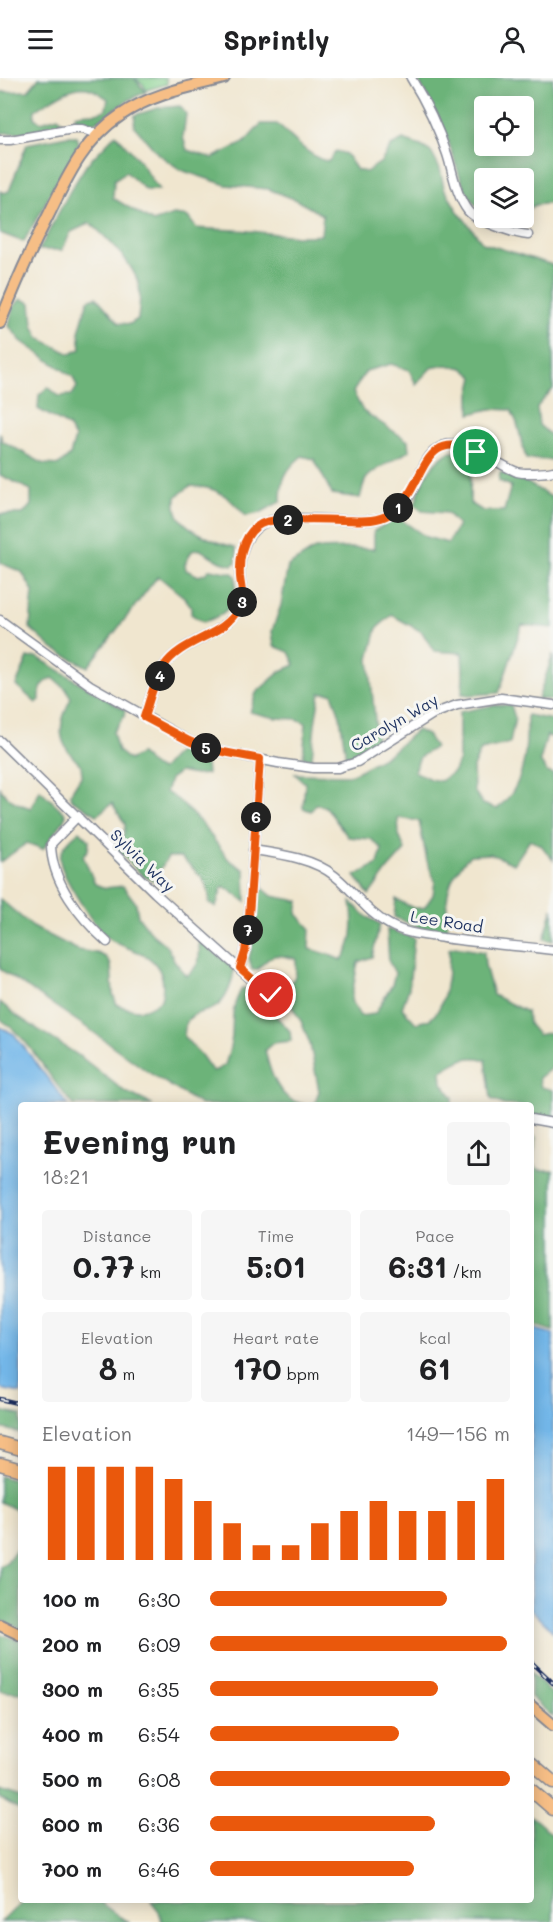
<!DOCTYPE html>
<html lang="en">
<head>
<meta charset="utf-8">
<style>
	:root { --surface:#fff; --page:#f6f6f6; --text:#202124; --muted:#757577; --accent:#ea580c }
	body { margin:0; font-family:Mali,sans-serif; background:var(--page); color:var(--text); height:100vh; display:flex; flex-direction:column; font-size:22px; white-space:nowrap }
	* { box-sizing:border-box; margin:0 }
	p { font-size:20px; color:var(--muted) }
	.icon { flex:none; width:33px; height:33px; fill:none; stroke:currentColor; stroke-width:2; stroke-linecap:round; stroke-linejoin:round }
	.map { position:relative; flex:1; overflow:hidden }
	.details { position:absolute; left:18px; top:1024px; width:516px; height:801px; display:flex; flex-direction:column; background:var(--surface); border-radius:6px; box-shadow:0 3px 15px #0003 }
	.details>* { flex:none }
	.controls { position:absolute; left:474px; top:18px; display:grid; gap:12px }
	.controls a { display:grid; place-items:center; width:60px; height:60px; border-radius:6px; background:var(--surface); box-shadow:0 3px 15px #0003; font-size:30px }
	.pin { position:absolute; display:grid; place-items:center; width:51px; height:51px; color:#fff; margin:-26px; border:3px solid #fff; border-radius:50%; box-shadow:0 2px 6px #0007 }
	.km { position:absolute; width:30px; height:30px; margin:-15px; border-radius:50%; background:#222; color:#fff; font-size:16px; line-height:30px; text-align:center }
	.round { display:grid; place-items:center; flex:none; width:63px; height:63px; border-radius:6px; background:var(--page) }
	.overview { display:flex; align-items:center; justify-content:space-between; height:102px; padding:0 24px }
	h1 { font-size:33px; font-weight:700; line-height:45px }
	.stats { display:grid; grid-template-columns:repeat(3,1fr); gap:9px; height:102px; padding:6px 24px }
	.stats div { display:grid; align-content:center; border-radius:6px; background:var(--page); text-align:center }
	.stats b { font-size:30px; font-weight:700 }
	.stats small { font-size:16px; font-weight:400 }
	.stats p { font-size:16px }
	.chart { height:168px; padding:12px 24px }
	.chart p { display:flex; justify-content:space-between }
	.chart svg { width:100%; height:108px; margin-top:6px; stroke:var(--accent); stroke-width:6 }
	ul { padding:0 24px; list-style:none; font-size:20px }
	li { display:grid; grid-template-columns:96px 72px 1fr; align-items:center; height:45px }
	li i { height:15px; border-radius:8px; background:var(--accent) }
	header { display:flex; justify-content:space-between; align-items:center; height:78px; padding:0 24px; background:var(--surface); font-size:27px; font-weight:700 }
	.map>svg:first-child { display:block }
	.green { fill:#86d18e; stroke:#508076; stroke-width:1.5 }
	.forest { fill:#6cb379; stroke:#44716c; stroke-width:1.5; fill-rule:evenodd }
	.water { fill:#73b7e9; stroke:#4773a4; stroke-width:1.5 }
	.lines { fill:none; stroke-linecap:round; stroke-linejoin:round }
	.minor-casing { stroke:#868a96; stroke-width:11 }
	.major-casing { stroke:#868a96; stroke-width:14 }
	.highway-casing { stroke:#868a96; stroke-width:15 }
	.minor { stroke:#fff; stroke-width:8 }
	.major { stroke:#f6be86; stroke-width:10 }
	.highway { stroke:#f6be86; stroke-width:12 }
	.rail-casing { stroke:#1b2f5e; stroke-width:4.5 }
	.rail { stroke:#f6f6f2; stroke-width:2; stroke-dasharray:7; stroke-linecap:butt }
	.route-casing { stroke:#fff; stroke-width:12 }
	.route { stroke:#ea580c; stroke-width:8 }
	.labels { text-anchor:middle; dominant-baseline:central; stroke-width:6; stroke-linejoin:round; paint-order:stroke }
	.street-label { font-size:16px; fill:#1b2f5e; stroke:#f6f6f2 }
</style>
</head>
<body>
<header><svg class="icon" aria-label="menu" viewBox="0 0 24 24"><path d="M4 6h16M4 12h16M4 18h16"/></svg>Sprintly<svg class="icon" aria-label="person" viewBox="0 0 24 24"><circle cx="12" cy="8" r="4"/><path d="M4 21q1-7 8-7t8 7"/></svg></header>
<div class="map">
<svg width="553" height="1844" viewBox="0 0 553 1844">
	<rect width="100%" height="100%" fill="#f6f6f2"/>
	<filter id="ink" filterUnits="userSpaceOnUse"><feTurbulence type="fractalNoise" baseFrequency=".0167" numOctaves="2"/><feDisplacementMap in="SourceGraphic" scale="12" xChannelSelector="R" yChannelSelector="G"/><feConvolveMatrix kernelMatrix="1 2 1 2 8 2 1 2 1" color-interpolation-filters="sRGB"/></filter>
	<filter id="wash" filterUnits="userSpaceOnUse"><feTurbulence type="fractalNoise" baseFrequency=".008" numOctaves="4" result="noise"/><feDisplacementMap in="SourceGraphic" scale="24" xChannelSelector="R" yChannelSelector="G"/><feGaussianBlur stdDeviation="1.35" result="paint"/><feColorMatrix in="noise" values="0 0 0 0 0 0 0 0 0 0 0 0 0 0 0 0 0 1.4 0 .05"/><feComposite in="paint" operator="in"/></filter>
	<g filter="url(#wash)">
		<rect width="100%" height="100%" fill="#f0e6cf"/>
		<!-- green -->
		<polygon class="green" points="136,0 166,0 167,6 146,12 143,6 137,2"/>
		<!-- forest -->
		<g class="forest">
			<path d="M39 0H134L146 14C136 18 126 23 117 30 103 39 93 51 75 44V37C85 33 97 38 106 31L108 21C102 17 94 11 87 10 69 7 49 24 35 32L34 40 41 44 58 39 62 44 60 50 20 55H0V14L28 13Z"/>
			<path d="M417 0H553V125L535 127 524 133V100H484V134C460 118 456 80 445 55 437 36 427 18 417 0ZM484 28H524V68H484Z"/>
			<path d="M180 28 186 36 183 59 187 72 212 80 244 65 261 46H277C288 56 314 84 329 83L336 73 346 76 357 92 366 94 381 84 391 68 403 62 421 68 431 74 440 91 444 110 457 132 483 165 553 187V311L537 329 539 347 553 359V382L526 381 517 345 511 332 490 331 470 336V316L474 299 463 290 446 287 431 290 416 306 409 292 391 286 366 293 353 314 363 333 408 363 409 373C398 380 372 392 366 401 363 406 362 414 360 420L332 416 314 381 302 378C285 392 281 402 281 423L260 435 246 438C228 418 219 409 190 408L176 419C176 423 175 430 177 434 182 451 219 466 235 469L237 476 236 484 232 487 221 484 199 471 192 473 185 486 186 492 199 498 206 495 210 491 232 495 236 498C236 525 229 537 203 544L191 536V528L185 520 158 498 88 589 53 571 30 550 33 513 22 494 0 485V436H23L31 427V412L0 397V355L2 363 44 386 59 387 70 377 75 360 68 348 38 331 39 317 48 309 59 318 72 317 77 309 73 299 21 263 9 248 13 229 21 221 31 225 33 247 39 260 70 276 81 271 79 254 88 222 96 219 119 245 130 246 138 241C139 231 141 218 139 208 134 185 107 160 90 145L71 154 62 172H39L70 113 87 86 116 56 139 82 159 112H146L126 94 114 102 113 120 153 144 174 137 188 139 196 150C214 152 231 151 249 153 273 155 297 160 321 157L323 137 294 121 268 111 226 107 181 92 158 76 134 48 135 37 158 30Z"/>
			<polygon points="67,58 76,58 79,64 76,74 63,94 24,163 21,163 0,155 0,113 4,115 9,113 27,66"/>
			<path d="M449 374 466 375 471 382 470 425 483 433H504L511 408 499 403 500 394 526 404 553 420V550L522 547 499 615 471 617 462 616 463 596 462 575 434 573 422 554 392 537 377 550 369 581 377 663 364 674 346 680 340 638 332 615H320L315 646 312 681 303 680 306 645 297 641 276 640 250 634 256 615 281 593 295 587 289 574 274 568 272 553 281 527 288 488 315 471 353 470 374 471V453L397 439 426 459 448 465 458 447 447 435 422 433 415 427C421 404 429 387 449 374Z"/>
			<polygon points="553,576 553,622 538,621"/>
			<path d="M37 579 125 632 124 639 113 654 118 673 129 682 140 676 153 688 161 692C175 678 177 667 198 673L206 686 207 696 195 697 180 694 170 701 166 714 178 722 203 747 229 782 245 792 246 824 225 809 222 810 216 829 209 825C211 803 195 793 181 779H168L161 790 157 804 143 798 114 768 124 757 125 746 112 725 97 737 71 721 70 716 82 697 81 687C56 665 57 648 71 620L66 611 53 600C42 604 39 611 40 622L36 625 16 607 28 580Z"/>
			<path d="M494 627H511L515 640 510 665 481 672 473 689 474 713 483 726 497 731C502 726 509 720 513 713 527 690 526 663 527 637L553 642V660L547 657 540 683 547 694 553 696V782L541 767 530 762 514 786 491 776 470 777C443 805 446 821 448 857L420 850 394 839 396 821 413 830H424L433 817 435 803 427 783 419 743 398 740 399 757 405 772 388 791 369 817 355 798 378 786 382 771 371 761 348 759 326 729 316 726 311 733 303 730 305 705 295 696 351 697 389 676 417 652 427 657 435 669 420 679 414 693 430 701 441 703 454 693 459 681V634Z"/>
			<path d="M0 710C8 722 17 726 31 730L40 712 64 734 66 737 62 745 43 771 27 765 0 784Z"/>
			<path d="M80 753 89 762 88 772 83 778 95 806 105 810 123 808 136 825 138 838 152 856 168 869 174 882 186 898C201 887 200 880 199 863L233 888C235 901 226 924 214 930 208 934 198 933 192 938 184 943 185 951 184 959L201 977 213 994 225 987C228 978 231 968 232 958 233 937 231 930 242 910L251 912 290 953 291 963 273 965 265 972C269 989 274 1008 288 1020 292 1023 300 1025 305 1027H201L148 994 89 951 0 891V821L33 849 78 872 97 875 106 879 111 887 113 916 117 927C138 934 143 935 161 922 164 910 164 897 156 887 145 872 122 871 108 860 96 852 61 797 60 782 60 770 72 759 80 753Z"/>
			<path d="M259 807 272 818 299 823 297 836 310 850 309 871 327 876 341 882C355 867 354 843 351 824L367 839 380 846 372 879 358 884 351 922 360 938 375 936 392 907 395 895 389 884 387 851 414 860 409 910 402 930 416 945C420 944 426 943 430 941 447 930 449 889 449 871L455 869 484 874 485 887 493 917 527 934 529 946 538 957 553 954V989L539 1000 541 1009 553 1012V1041L531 1037V1028L504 1027 491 1021 486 982C468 976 457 983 441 993L442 1005 453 1020 451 1027H311L315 1025 319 1013 310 966 301 943 281 911C296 903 297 898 296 881 275 875 272 875 258 891L252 892 249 880 255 856Z"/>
			<polygon points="553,830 553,863 544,861"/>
			<path d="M0 924 17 938 81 979 124 1013 153 1027H74C46 999 34 964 0 941Z"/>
			<polygon points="531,1055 536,1060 533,1086 539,1092 553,1092 553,1253 531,1246"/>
			<polygon points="0,1333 21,1337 21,1355 0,1350"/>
			<polygon points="0,1398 21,1404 21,1434 0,1424"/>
			<polygon points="21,1464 21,1551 0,1541 0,1488 7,1484"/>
			<polygon points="0,1556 21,1563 21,1615 0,1613"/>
			<polygon points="531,1595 553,1617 553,1639 531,1619"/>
			<polygon points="0,1713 21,1720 21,1733 0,1721"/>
			<polygon points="531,1738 553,1757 553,1844 162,1844 159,1833 151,1823 531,1822"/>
			<polygon points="24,1822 50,1823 62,1825 70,1823 98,1823 120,1839 130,1844 1,1844"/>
		</g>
		<!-- water -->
		<g class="water">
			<polygon points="0,949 14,956 68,1027 21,1028 21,1315 0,1311"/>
			<polygon points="531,1250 553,1256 553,1554 531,1531"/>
		</g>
	</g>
	<g filter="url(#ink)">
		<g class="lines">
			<!-- minor casing -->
			<g class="minor-casing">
				<g id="minor">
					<path d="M411 0C426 24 438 49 447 76 453 94 456 118 468 133 475 142 515 156 528 157"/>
					<polyline points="0,62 10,62 73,51 82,51 97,56"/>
					<polyline points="0,542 90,607 189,663 208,671 278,685 313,690 338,690 357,684 433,636 457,627 501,620 553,627"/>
					<path d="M144 639C150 622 154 602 164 588 182 561 224 559 239 530 245 520 241 510 240 499 239 476 245 451 269 443 286 438 323 441 342 442 359 442 375 445 390 436 398 431 405 425 410 417 421 399 424 370 450 366 470 363 498 387 517 394 525 396 545 395 553 393"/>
					<polyline points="0,663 155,815 254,904 271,917"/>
					<path d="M78 738 51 766C51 803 80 840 107 864"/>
					<path d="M253 772C280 776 313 780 335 798 355 814 367 835 390 847 406 856 425 857 443 860 480 865 516 868 553 872"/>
					<polyline points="240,890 245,874 248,852 260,681"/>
					<polyline points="531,1041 553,1045"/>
				</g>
			</g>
			<!-- major casing -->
			<g class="major-casing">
				<g id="major">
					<path d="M0 245C15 207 31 171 49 136 67 99 85 60 121 37 151 16 189 9 224 0"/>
					<polyline points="0,1547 21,1557"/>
					<polyline points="531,1628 553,1647"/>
				</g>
			</g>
			<!-- highway casing -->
			<g class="highway-casing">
				<g id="highway">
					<polyline points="0,1365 21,1371"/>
					<polyline points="0,1386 21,1392"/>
					<polyline points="531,1685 553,1704"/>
					<polyline points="531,1712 553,1731"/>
				</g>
			</g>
			<!-- minor -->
			<use href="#minor" class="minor"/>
			<!-- major -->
			<use href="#major" class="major"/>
			<!-- highway -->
			<use href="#highway" class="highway"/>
			<!-- rail casing -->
			<g class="rail-casing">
				<g id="rail">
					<polyline points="0,1321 21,1326"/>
					<polyline points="531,1584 553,1605"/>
				</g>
			</g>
			<!-- rail -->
			<use href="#rail" class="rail"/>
		</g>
	</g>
	<g class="lines" filter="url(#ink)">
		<!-- route casing -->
		<g class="route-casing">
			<path id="route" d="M271 917 240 890 245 874 248 852 260 681 208 671 189 663 144 639C150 622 154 602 164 588 182 561 224 559 239 530 245 520 241 510 240 499 239 482 242 460 256 449 263 443 274 442 282 442 302 441 322 441 342 442 359 442 374 445 390 436 426 415 418 346 476 374"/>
		</g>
		<!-- route -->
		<use href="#route" class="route"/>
	</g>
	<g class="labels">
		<!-- street labels -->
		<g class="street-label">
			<text transform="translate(394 644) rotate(-30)">Carolyn Way</text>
			<text transform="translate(143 782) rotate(44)">Sylvia Way</text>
			<text transform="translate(447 843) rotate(9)">Lee Road</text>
		</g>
	</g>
</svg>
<div class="controls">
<a><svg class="icon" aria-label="locate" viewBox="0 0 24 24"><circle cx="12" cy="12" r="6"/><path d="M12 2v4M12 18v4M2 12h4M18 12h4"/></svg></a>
<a><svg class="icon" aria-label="layers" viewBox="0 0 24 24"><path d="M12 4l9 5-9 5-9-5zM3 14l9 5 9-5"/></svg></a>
</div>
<div class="pin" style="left:476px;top:374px;background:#1e9e55"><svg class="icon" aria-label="arrive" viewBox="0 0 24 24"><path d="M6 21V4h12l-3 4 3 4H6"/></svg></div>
<div class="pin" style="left:271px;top:917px;background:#d93025"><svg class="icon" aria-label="check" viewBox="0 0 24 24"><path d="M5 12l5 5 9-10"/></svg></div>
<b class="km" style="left:398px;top:430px">1</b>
<b class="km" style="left:288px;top:442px">2</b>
<b class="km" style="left:242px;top:524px">3</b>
<b class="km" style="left:160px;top:598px">4</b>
<b class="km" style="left:206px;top:670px">5</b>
<b class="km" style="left:256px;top:739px">6</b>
<b class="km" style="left:248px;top:852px">7</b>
<section class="details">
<div class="overview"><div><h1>Evening run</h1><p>18:21</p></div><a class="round"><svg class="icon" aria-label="share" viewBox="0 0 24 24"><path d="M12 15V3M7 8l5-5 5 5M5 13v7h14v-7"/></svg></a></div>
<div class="stats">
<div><p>Distance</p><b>0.77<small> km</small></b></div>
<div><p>Time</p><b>5:01</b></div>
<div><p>Pace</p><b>6:31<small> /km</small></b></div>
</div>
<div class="stats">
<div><p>Elevation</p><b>8<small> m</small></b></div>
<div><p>Heart rate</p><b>170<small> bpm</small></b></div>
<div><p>kcal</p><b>61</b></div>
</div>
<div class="chart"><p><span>Elevation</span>149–156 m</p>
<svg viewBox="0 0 160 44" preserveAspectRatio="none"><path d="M5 44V6M15 44V6M25 44V6M35 44V6M45 44V11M55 44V20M65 44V29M75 44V38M85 44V38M95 44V29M105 44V24M115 44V20M125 44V24M135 44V24M145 44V20M155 44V11"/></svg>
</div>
<ul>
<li><b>100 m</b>6:30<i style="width:79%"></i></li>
<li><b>200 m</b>6:09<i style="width:99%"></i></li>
<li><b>300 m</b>6:35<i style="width:76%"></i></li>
<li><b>400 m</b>6:54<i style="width:63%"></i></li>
<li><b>500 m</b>6:08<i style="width:100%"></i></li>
<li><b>600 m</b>6:36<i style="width:75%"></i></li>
<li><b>700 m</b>6:46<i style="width:68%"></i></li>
</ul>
</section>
</div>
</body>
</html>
